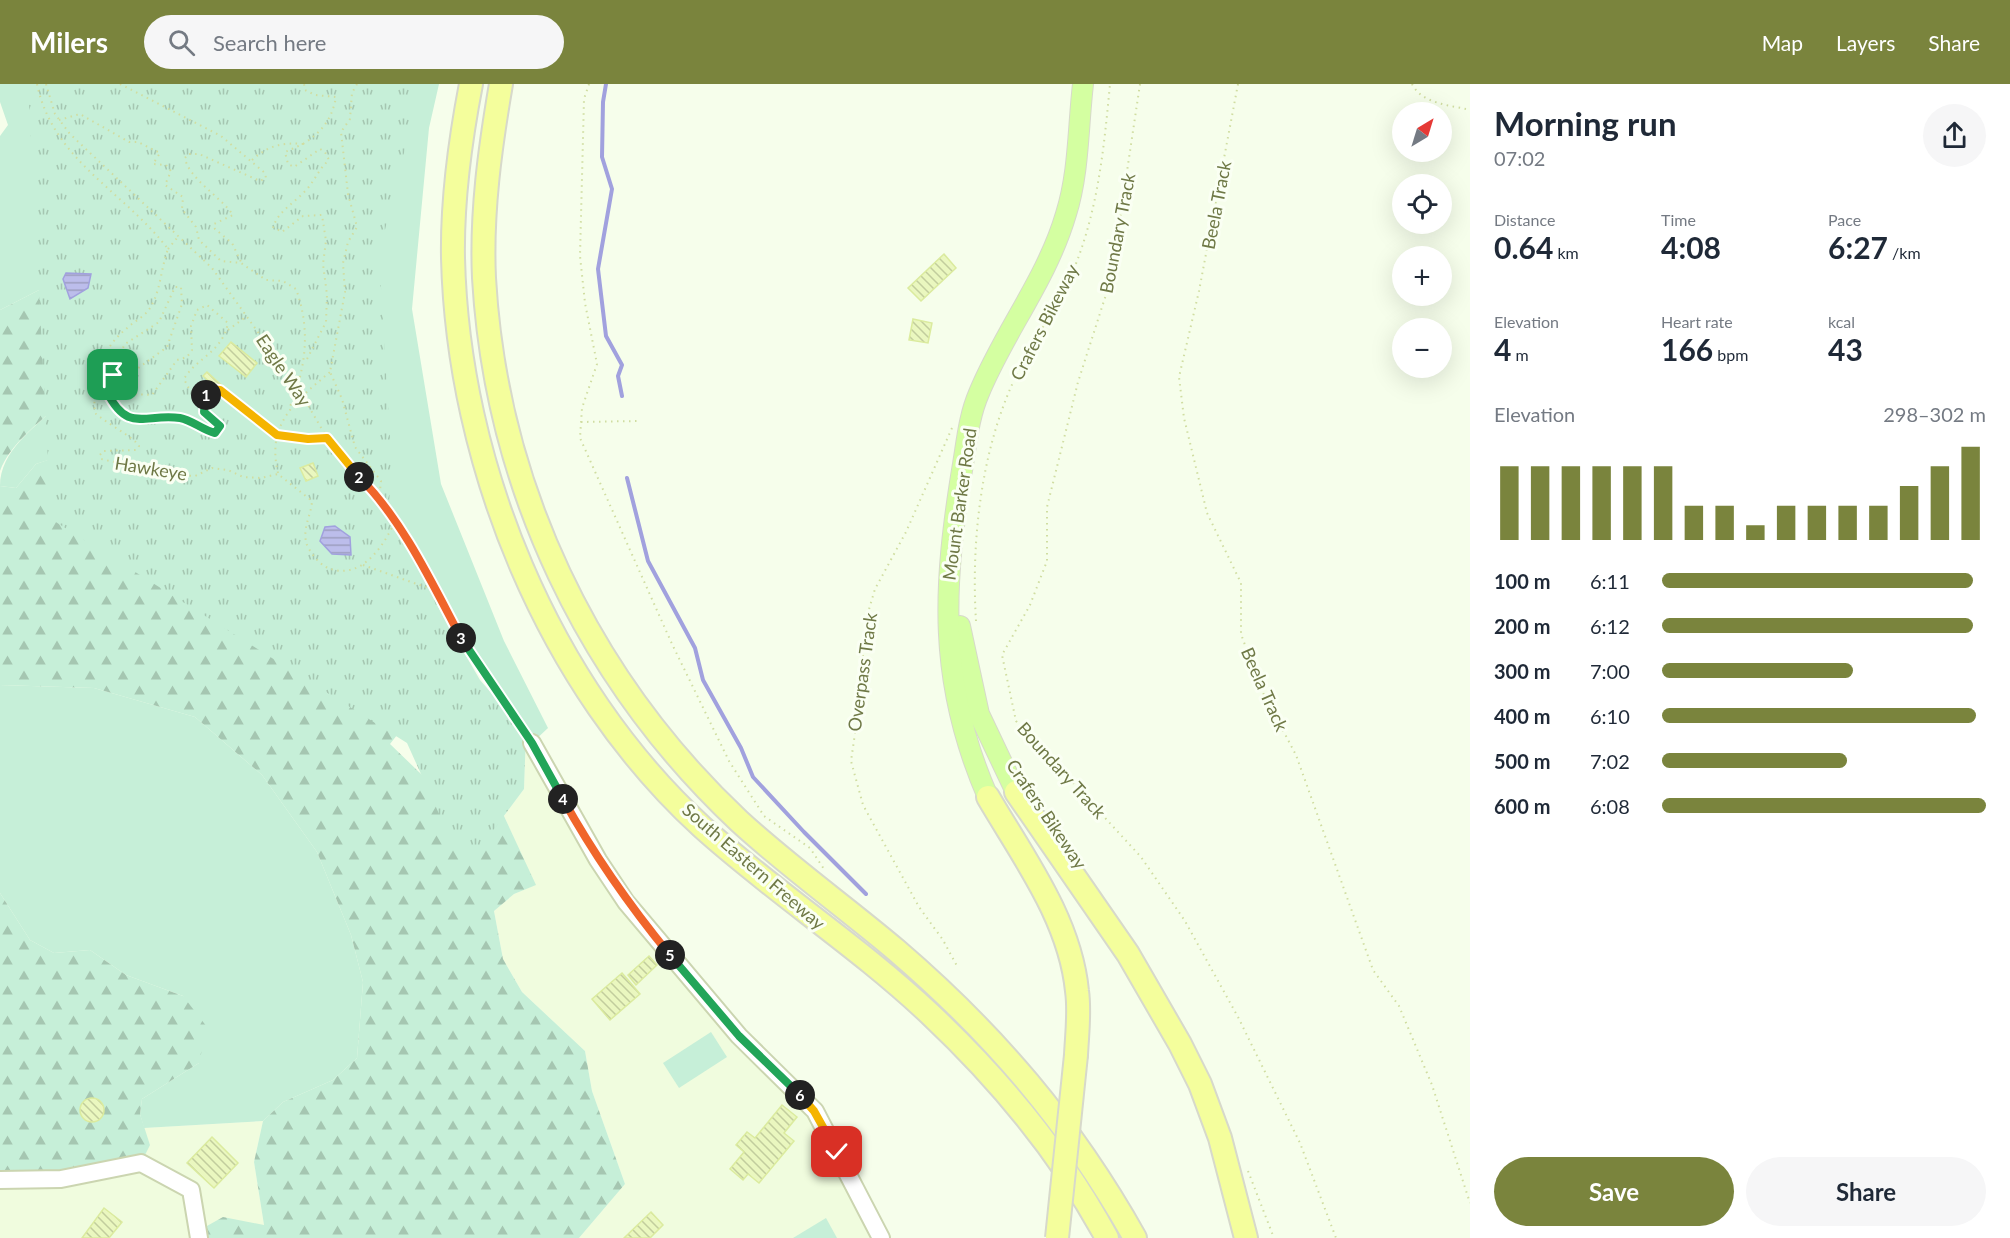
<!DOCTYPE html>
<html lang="en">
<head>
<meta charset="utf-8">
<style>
	:root { --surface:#fff; --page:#f6f6f7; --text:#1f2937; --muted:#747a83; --accent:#7a843d }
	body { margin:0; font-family:Lato,sans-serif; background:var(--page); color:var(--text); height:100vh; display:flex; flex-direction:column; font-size:22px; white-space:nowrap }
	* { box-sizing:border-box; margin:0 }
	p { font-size:20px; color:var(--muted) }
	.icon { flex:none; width:33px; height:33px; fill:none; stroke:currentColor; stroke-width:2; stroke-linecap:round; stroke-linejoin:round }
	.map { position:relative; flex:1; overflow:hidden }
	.sheet { display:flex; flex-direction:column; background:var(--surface); width:540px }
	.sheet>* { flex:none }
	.needle { width:39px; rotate:38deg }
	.fabs { position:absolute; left:1392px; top:18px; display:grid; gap:12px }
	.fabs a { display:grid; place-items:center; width:60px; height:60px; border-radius:50%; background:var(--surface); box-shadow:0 6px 24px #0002; font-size:30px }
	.pin { position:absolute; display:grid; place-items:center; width:51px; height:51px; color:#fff; margin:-26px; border-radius:12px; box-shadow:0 3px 9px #0006 }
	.km { position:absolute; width:30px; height:30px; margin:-15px; border-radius:50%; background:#222; color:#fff; font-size:16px; line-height:30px; text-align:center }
	.round { display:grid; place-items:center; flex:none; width:63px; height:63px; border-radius:32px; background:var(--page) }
	.summary { display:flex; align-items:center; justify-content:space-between; height:102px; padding:0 24px }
	h1 { font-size:33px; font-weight:700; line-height:45px }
	.stats { display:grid; grid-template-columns:repeat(3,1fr); gap:9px; height:102px; padding:6px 24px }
	.stats div { display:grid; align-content:center }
	.stats b { font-size:30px; font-weight:700 }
	.stats small { font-size:16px; font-weight:400 }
	.stats p { font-size:16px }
	.chart { height:168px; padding:12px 24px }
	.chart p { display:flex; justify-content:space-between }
	.chart svg { width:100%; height:108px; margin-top:6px; stroke:var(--accent); stroke-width:6 }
	.action { display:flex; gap:12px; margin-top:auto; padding:12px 24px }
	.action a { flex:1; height:69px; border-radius:36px; background:var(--accent); color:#fff; font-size:24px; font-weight:700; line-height:69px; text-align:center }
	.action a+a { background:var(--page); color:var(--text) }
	ul { padding:0 24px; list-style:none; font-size:20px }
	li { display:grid; grid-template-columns:96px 72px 1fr; align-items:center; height:45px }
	li i { height:15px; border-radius:8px; background:var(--accent) }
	header { display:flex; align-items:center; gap:36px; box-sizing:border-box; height:84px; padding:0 30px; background:var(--accent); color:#fff }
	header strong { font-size:28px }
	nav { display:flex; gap:33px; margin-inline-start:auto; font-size:21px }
	.search { width:420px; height:54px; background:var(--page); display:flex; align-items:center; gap:15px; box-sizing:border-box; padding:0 21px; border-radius:33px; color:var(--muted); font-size:22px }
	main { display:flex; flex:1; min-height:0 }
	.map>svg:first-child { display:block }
	.residential { fill:#f0fcde }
	.green { fill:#c6efd8 }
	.forest { fill:url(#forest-firs) }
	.park { fill:url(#park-tufts) }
	.water { fill:url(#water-rules); stroke:#a1a1de; stroke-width:1.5 }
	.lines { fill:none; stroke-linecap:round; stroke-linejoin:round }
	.stream { stroke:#a1a1de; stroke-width:4 }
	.building { fill:url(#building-back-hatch); stroke:#dbeb9e; stroke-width:1.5 }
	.minor-casing { stroke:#cbd5b0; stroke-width:20 }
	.major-casing { stroke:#d7d9cb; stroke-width:22 }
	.highway-casing { stroke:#d7d9cb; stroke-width:26 }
	.path { stroke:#d0dda1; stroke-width:2; stroke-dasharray:1.5 4.5; stroke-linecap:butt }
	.minor { stroke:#fff; stroke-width:16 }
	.major { stroke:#d4ffa1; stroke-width:20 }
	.highway { stroke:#f4fe9c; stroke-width:22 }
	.highway-bridge-casing { stroke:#d7d9cb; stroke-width:26; stroke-linecap:butt }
	.highway-bridge { stroke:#f4fe9c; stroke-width:22 }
	.split-1-casing { stroke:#fff; stroke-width:12 }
	.split-2-casing { stroke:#fff; stroke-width:12 }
	.split-3-casing { stroke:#fff; stroke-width:12 }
	.split-4-casing { stroke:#fff; stroke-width:12 }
	.split-5-casing { stroke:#fff; stroke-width:12 }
	.split-6-casing { stroke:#fff; stroke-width:12 }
	.split-7-casing { stroke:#fff; stroke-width:12 }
	.split-1 { stroke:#22a559; stroke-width:8 }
	.split-2 { stroke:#f5b400; stroke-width:8 }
	.split-3 { stroke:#f0652b; stroke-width:8 }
	.split-4 { stroke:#22a559; stroke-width:8 }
	.split-5 { stroke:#f0652b; stroke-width:8 }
	.split-6 { stroke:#22a559; stroke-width:8 }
	.split-7 { stroke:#f5b400; stroke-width:8 }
	.labels { text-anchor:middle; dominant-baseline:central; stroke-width:6; stroke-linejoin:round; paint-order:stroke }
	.street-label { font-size:18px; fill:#6f7946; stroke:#fafff3 }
</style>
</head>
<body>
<header>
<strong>Milers</strong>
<div class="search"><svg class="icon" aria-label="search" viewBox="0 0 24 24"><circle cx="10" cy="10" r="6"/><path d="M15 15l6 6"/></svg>Search here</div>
<nav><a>Map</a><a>Layers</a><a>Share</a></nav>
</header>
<main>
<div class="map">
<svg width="1470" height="1154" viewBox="0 0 1470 1154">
	<defs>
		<pattern id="forest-firs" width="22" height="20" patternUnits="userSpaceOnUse" patternTransform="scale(1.5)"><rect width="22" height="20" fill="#c6efd8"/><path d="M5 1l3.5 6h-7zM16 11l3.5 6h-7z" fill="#a5c6b1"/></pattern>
		<pattern id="park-tufts" width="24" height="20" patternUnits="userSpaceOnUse" patternTransform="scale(1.5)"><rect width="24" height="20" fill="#c6efd8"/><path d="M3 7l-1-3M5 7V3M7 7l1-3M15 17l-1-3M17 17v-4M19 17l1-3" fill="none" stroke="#a5c6b1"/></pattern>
		<pattern id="water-rules" width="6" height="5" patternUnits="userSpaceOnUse" patternTransform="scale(1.5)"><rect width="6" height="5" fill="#bcbdeb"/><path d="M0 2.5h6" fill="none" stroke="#9d9ec0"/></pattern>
		<pattern id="building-back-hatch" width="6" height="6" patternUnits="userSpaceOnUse" patternTransform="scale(1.5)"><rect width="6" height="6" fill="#eaf7bf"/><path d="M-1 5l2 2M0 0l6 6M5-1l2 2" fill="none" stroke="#c2cd9d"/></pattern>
	</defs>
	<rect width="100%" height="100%" fill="#f6feeb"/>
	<!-- residential -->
	<g class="residential">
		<polygon points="526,649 626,818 815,1027 881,1154 579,1154 625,1100 592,1007 585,967 522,908 503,875 494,827 514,810 535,801 504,732 524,705"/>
		<polygon points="263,1037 254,1078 264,1141 199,1154 0,1154 0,1096 150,1061 144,1044"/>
	</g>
	<!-- green -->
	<g class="green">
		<path d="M0 0H439L429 44 412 225 441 400 504 557 548 644 532 659 464 561 436 508 435 533 128 350 36 380 16 404 0 402C0 367 34 344 58 321L41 205 0 226V52L8 41 0 18Z"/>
		<polygon points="0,601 94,604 195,633 262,691 317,768 351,851 363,898 357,974 333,996 283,1018 263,1037 144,1044 140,1030 142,1015 199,979 183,912 126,891 90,866 54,869 30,856 0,809"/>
		<polygon points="711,948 727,973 679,1004 663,979"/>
		<polygon points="826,1134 837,1154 793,1154"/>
	</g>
	<!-- forest -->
	<g class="forest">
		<path d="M41 205 58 321C38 340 10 360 0 387V226Z"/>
		<polygon points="59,372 430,609 390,660 448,716 502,728 504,732 536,801 514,810 494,827 503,875 522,908 585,967 592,1007 625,1100 579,1154 199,1154 198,1147 223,1133 264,1141 254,1078 263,1037 283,1018 333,996 357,974 363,898 351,851 317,768 262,691 195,633 94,604 0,601 0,402 16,404 36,380"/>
		<polygon points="0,809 30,856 54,869 90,866 126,891 183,912 207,943 199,979 142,1015 140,1030 150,1061 141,1079 0,1096"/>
	</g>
	<!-- park -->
	<polygon class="park" points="28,0 421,0 379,170 391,371 389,425 444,534 480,596 526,649 524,705 469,779 449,752 407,659 51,435"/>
	<!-- water -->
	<g class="water">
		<polygon points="66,189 91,190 88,204 70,215 63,195"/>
		<polygon points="335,442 350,453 351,471 332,470 320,457 325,443"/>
	</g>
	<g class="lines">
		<!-- stream -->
		<g class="stream">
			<polyline points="606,0 603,18 602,73 612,105 598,185 606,252 622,281 618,292 622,312"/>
			<polyline points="627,394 648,477 695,564 703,596 741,664 753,693 804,748 866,810"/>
		</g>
	</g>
	<!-- building -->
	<g class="building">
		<polygon points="944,170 956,184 921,217 908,204"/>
		<polygon points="913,235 932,239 928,259 909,256"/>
		<polygon points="231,258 257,279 246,293 219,272"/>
		<polygon points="207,288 228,307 224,311 203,292"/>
		<polygon points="313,379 318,392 306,397 300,384"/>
		<polygon points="649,872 657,881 636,901 628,891"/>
		<polygon points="622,889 640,910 610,936 592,915"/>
		<circle cx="92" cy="1026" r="12"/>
		<polygon points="782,1021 797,1033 784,1049 794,1057 759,1099 748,1090 743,1096 730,1085 744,1068 736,1061 747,1048 755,1054"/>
		<polygon points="212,1053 238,1079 214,1104 187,1079"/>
		<polygon points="104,1124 122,1138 109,1154 82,1154"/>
		<polygon points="651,1128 663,1141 650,1154 624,1154"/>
	</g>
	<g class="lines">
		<!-- minor casing -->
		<g class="minor-casing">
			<g id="minor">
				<polyline points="532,659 598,776 626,818 739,952 815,1027 881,1154"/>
				<polyline points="0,1096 61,1095 141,1079 191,1106 199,1154"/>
			</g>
		</g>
		<!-- major casing -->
		<g class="major-casing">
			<g id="major">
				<polyline points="960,542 979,630 1016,708"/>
				<path d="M988 713C937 597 943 501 963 380 967 356 969 332 979 309 1004 248 1047 195 1066 130 1079 89 1078 43 1083 0"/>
			</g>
		</g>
		<!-- highway casing -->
		<g class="highway-casing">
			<g id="highway">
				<path d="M471 0C460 57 452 116 453 174 458 380 548 602 702 743 775 809 858 862 930 930 998 994 1062 1071 1107 1154"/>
				<path d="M501 0C490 64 481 129 484 194 496 402 588 595 739 737 789 783 844 822 896 866 995 951 1071 1040 1135 1154"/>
				<polyline points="1016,708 1128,870 1180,960 1200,1000 1220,1054 1246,1154"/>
				<path d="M988 713C1023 773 1070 835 1077 907 1080 928 1077 950 1076 971"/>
			</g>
		</g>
		<!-- path -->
		<g class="path">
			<path d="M37 0C53 77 124 107 168 165 160 187 161 209 148 227 142 234 132 239 126 245 100 266 92 298 95 329 106 339 135 354 139 362L136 366 103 367 100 371 101 375 173 391 195 392 212 384 228 386 243 393 261 394 278 390 312 417C311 432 303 442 306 458 308 466 318 479 326 483 358 498 382 466 394 439"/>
			<polyline points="46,0 55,30 70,50 212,184 298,304 327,354 347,382 379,415 435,506 464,561 524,648"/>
			<path d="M120 0 221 52 265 89 266 94 260 97 199 70H188L185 74C188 94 221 113 233 131L214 140 215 145 232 159 241 178"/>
			<polyline points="357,0 352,9 350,35 341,48 348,110 357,143 348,158 343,179 345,208 330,288 342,315 355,363 381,397 379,415"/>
			<polyline points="589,0 584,15 580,172 585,219 597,280 582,324 580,354 672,560 729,677 764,732 810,764 824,785"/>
			<polyline points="1140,0 1111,195 1078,298 1047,423 1047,477 1030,521 1002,571 1016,637 1141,773 1185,837 1238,933 1300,1059 1336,1154"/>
			<polyline points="1238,0 1199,207 1179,293 1184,334 1207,429 1241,499 1241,550 1261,605 1296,671 1373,886 1399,922 1432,1001 1470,1119"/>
			<path d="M1412 0C1422 20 1450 21 1470 26"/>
			<path d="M59 36 80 30 129 58H138L160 69 153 80 166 81 171 87 165 101 183 113 182 125 196 143 199 156 221 177 241 179 266 196 283 197 296 205C311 246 306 285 289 325"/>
			<path d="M303 60C322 48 332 35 336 13L315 11 305 6 304 0"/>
			<path d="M252 76C267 62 283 58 303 60L285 68 288 80 294 83 320 65 325 68 329 76C319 85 316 94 308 104 296 118 279 126 273 143L282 148 303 132 322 131 326 157 323 180 327 211 326 238 306 277"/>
			<polyline points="168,165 177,154"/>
			<polyline points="228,246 247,232"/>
			<path d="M203 315 188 303 184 295C196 274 222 269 228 239L207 221 197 226 191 242 192 266 187 273 177 276 152 311 128 310 123 300 137 285 167 263 182 220 181 203H175L159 238 125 260 117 275 107 308C128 350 144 329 180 334 192 336 203 346 215 349L220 342 204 328 203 315 208 305 220 306 277 351 308 355 327 354"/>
			<polyline points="581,338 638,337"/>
			<polyline points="952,344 906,448 875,505 865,539 860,615 851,677 863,721 919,823 943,856 957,882"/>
			<path d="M278 389C266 339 296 317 330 288"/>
			<polyline points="363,481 434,506"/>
			<path d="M976 537C971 457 981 365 1016 292 1033 256 1057 224 1073 187 1098 127 1104 64 1110 0"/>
			<polyline points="1248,1087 1274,1154"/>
		</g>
		<!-- minor -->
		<use href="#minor" class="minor"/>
		<!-- major -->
		<use href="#major" class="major"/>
		<!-- highway -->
		<use href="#highway" class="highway"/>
		<!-- highway-bridge casing -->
		<g class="highway-bridge-casing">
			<polyline id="highway-bridge" points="1057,1154 1076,971"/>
		</g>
		<!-- highway-bridge -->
		<use href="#highway-bridge" class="highway-bridge"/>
	</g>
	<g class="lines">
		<!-- split-1 casing -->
		<g class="split-1-casing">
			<path id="split-1" d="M113 291 107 308C128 350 145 329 180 334 192 336 202 346 215 349L220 342 204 328 206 311"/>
		</g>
		<!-- split-2 casing -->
		<g class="split-2-casing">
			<polyline id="split-2" points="206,311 208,305 220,306 277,351 308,355 327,354 359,393"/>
		</g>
		<!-- split-3 casing -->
		<g class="split-3-casing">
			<path id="split-3" d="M359 393C402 435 433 501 461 554"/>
		</g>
		<!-- split-4 casing -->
		<g class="split-4-casing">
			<polyline id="split-4" points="461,554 532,659 563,715"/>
		</g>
		<!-- split-5 casing -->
		<g class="split-5-casing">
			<path id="split-5" d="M563 715C594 771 629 821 670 871"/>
		</g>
		<!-- split-6 casing -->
		<g class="split-6-casing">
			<polyline id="split-6" points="670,871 739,952 800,1011"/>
		</g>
		<!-- split-7 casing -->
		<g class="split-7-casing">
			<polyline id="split-7" points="800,1011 814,1027 837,1068"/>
		</g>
		<!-- split-1 -->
		<use href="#split-1" class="split-1"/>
		<!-- split-2 -->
		<use href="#split-2" class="split-2"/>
		<!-- split-3 -->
		<use href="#split-3" class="split-3"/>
		<!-- split-4 -->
		<use href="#split-4" class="split-4"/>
		<!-- split-5 -->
		<use href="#split-5" class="split-5"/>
		<!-- split-6 -->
		<use href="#split-6" class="split-6"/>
		<!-- split-7 -->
		<use href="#split-7" class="split-7"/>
	</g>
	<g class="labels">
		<!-- street labels -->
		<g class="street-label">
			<text transform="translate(1216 121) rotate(-79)">Beela Track</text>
			<text transform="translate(1117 149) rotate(-79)">Boundary Track</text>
			<text transform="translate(1044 238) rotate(-63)">Crafers Bikeway</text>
			<text transform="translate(284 286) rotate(56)">Eagle Way</text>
			<text transform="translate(151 384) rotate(9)">Hawkeye</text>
			<text transform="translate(959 420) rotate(-82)">Mount Barker Road</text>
			<text transform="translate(862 588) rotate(-82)">Overpass Track</text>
			<text transform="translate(1265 605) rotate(66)">Beela Track</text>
			<text transform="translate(1062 686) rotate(48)">Boundary Track</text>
			<text transform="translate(1047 730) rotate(56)">Crafers Bikeway</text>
			<text transform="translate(754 782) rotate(41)">South Eastern Freeway</text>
		</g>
	</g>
</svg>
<div class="fabs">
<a><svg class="needle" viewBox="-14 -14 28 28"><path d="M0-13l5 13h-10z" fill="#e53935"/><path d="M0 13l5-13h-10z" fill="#747a83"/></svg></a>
<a><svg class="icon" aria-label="locate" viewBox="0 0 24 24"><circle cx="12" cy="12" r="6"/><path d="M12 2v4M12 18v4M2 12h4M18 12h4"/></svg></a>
<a>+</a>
<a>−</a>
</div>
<div class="pin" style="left:113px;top:291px;background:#1e9e55"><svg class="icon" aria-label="arrive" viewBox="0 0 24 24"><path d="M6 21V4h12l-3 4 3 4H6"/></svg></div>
<div class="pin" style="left:837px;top:1068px;background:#d93025"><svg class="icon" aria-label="check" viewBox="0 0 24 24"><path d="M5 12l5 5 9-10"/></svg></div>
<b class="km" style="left:206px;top:311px">1</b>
<b class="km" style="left:359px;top:393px">2</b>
<b class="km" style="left:461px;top:554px">3</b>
<b class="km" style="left:563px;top:715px">4</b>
<b class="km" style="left:670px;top:871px">5</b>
<b class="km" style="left:800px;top:1011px">6</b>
</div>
<section class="sheet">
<div class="summary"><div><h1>Morning run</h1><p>07:02</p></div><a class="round"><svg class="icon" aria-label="share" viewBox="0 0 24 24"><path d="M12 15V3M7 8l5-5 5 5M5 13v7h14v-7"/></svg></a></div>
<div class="stats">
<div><p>Distance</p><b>0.64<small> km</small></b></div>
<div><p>Time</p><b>4:08</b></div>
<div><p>Pace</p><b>6:27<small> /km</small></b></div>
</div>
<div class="stats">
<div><p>Elevation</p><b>4<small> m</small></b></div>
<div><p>Heart rate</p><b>166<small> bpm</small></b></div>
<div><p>kcal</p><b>43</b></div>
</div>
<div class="chart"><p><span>Elevation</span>298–302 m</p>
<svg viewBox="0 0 160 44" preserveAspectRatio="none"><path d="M5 44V14M15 44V14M25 44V14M35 44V14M45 44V14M55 44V14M65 44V30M75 44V30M85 44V38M95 44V30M105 44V30M115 44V30M125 44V30M135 44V22M145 44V14M155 44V6"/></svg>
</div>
<ul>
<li><b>100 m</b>6:11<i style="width:96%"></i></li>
<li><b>200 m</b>6:12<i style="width:96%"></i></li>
<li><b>300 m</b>7:00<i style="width:59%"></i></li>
<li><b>400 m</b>6:10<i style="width:97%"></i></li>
<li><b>500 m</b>7:02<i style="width:57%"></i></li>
<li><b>600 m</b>6:08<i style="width:100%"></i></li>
</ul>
<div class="action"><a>Save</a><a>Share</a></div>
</section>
</main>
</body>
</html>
